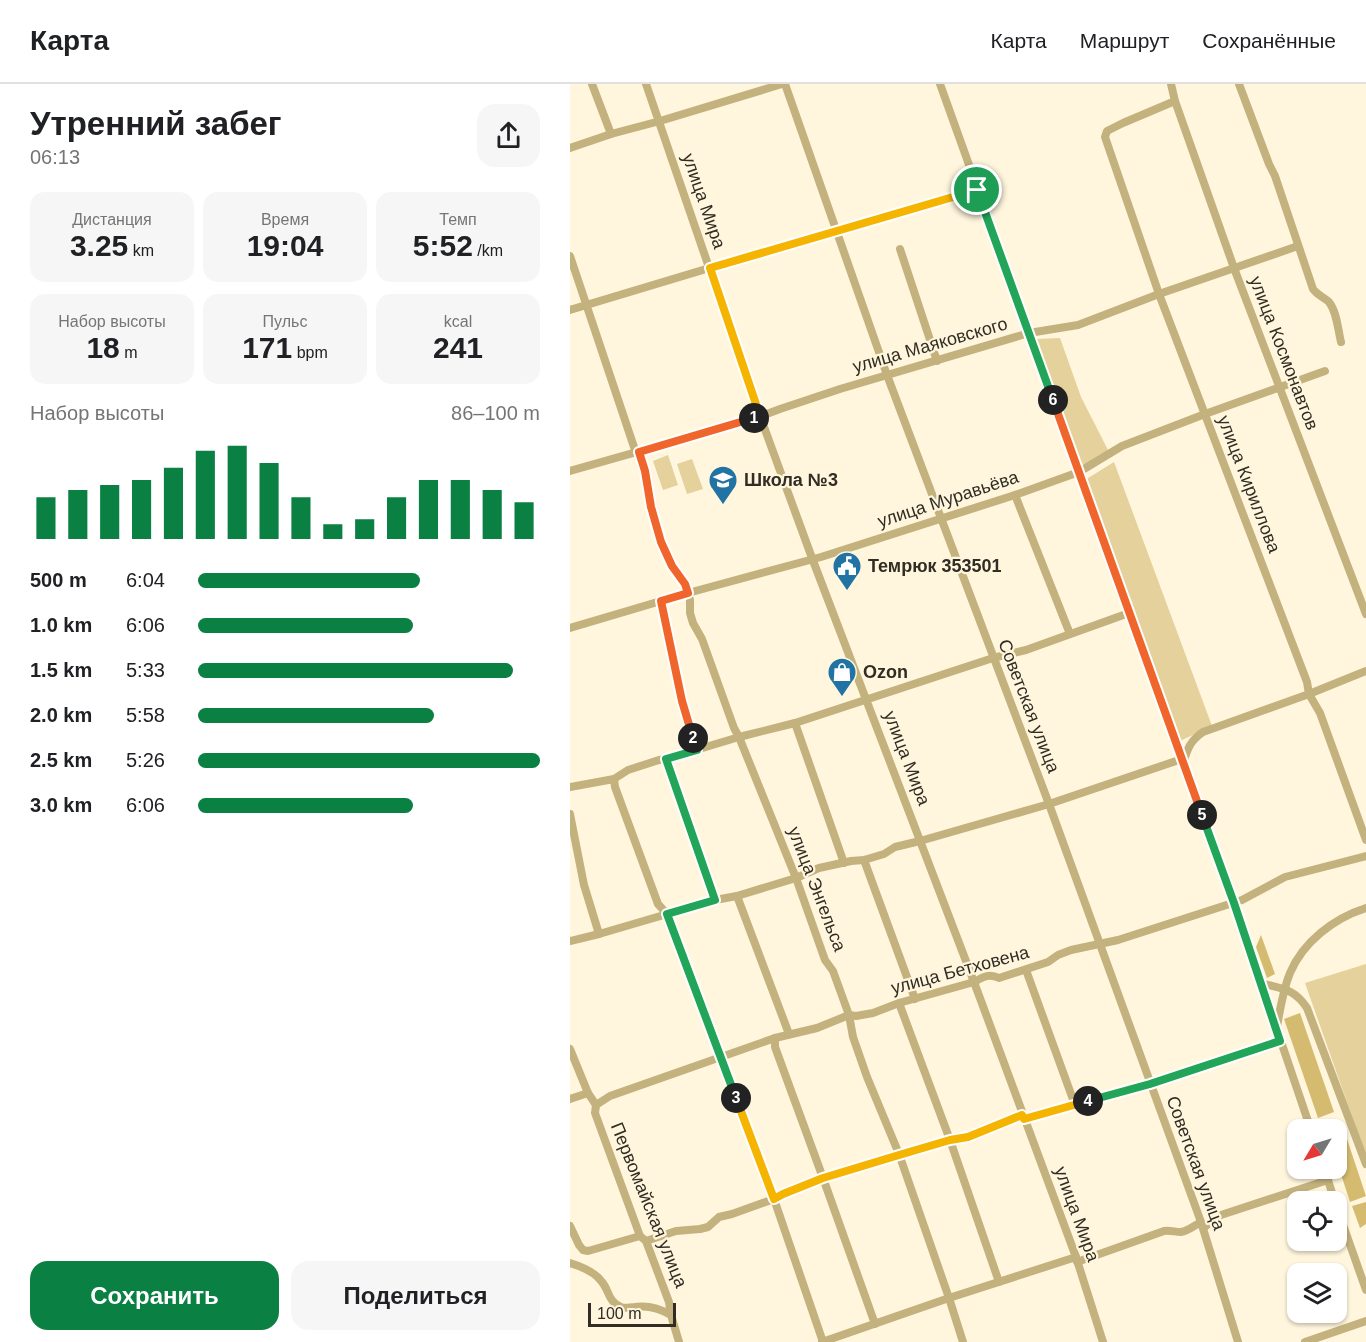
<!DOCTYPE html>
<html lang="ru">
<head>
<meta charset="utf-8">
<style>
	:root { --surface:#fff; --page:#f6f6f6; --text:#202124; --muted:#757577; --line:#e0e0e0; --accent:#0b8043 }
	body { margin:0; font-family:Helvetica,sans-serif; background:var(--page); color:var(--text); height:100vh; display:flex; flex-direction:column; font-size:22px; white-space:nowrap }
	* { box-sizing:border-box; margin:0 }
	p { font-size:20px; color:var(--muted) }
	.icon { flex:none; width:33px; height:33px; fill:none; stroke:currentColor; stroke-width:2; stroke-linecap:round; stroke-linejoin:round }
	.map { position:relative; flex:1; overflow:hidden }
	.sheet { display:flex; flex-direction:column; background:var(--surface); width:570px }
	.sheet>* { flex:none }
	.needle { width:39px; rotate:232deg }
	.controls { position:absolute; left:717px; top:1035px; display:grid; gap:12px }
	.controls a { display:grid; place-items:center; width:60px; height:60px; border-radius:12px; background:var(--surface); box-shadow:0 2px 4px #0004; font-size:30px }
	.scale { position:absolute; left:18px; bottom:15px; width:88px; box-sizing:border-box; padding-left:6px; border:3px solid #312d24; border-top:0; font-size:16px; line-height:21px; white-space:nowrap; color:#312d24; -webkit-text-stroke:4px #fff6dd; paint-order:stroke }
	.pin { position:absolute; display:grid; place-items:center; width:51px; height:51px; color:#fff; margin:-26px; border:3px solid #fff; border-radius:50%; box-shadow:0 2px 6px #0007 }
	.km { position:absolute; width:30px; height:30px; margin:-15px; border-radius:50%; background:#222; color:#fff; font-size:16px; line-height:30px; text-align:center }
	.round { display:grid; place-items:center; flex:none; width:63px; height:63px; border-radius:18px; background:var(--page) }
	.head { display:flex; align-items:center; justify-content:space-between; height:102px; padding:0 30px }
	h1 { font-size:33px; font-weight:700; line-height:45px }
	.stats { display:grid; grid-template-columns:repeat(3,1fr); gap:9px; height:102px; padding:6px 30px }
	.stats div { display:grid; align-content:center; border-radius:15px; background:var(--page); text-align:center }
	.stats b { font-size:30px; font-weight:700 }
	.stats small { font-size:16px; font-weight:400 }
	.stats p { font-size:16px }
	.chart { height:168px; padding:12px 30px }
	.chart p { display:flex; justify-content:space-between }
	.chart svg { width:100%; height:108px; margin-top:6px; stroke:var(--accent); stroke-width:6 }
	.button { display:flex; gap:12px; margin-top:auto; padding:12px 30px }
	.button a { flex:1; height:69px; border-radius:18px; background:var(--accent); color:#fff; font-size:24px; font-weight:700; line-height:69px; text-align:center }
	.button a+a { background:var(--page); color:var(--text) }
	ul { padding:0 30px; list-style:none; font-size:20px }
	li { display:grid; grid-template-columns:96px 72px 1fr; align-items:center; height:45px }
	li i { height:15px; border-radius:8px; background:var(--accent) }
	header { display:flex; align-items:center; gap:36px; box-sizing:border-box; height:84px; padding:0 30px; background:var(--surface); border-bottom:2px solid var(--line) }
	header strong { font-size:28px }
	nav { display:flex; gap:33px; margin-inline-start:auto; font-size:21px }
	main { display:flex; flex:1; min-height:0 }
	.map>svg:first-child { display:block }
	.green { fill:#e4d19b }
	.forest { fill:#d5bb6f }
	.lines { fill:none; stroke-linecap:round; stroke-linejoin:round }
	.minor { stroke:#c4b27e; stroke-width:8 }
	.split-1-casing { stroke:#fff; stroke-width:12 }
	.split-2-casing { stroke:#fff; stroke-width:12 }
	.split-3-casing { stroke:#fff; stroke-width:12 }
	.split-4-casing { stroke:#fff; stroke-width:12 }
	.split-5-casing { stroke:#fff; stroke-width:12 }
	.split-6-casing { stroke:#fff; stroke-width:12 }
	.split-7-casing { stroke:#fff; stroke-width:12 }
	.split-1 { stroke:#f5b400; stroke-width:8 }
	.split-2 { stroke:#f0652b; stroke-width:8 }
	.split-3 { stroke:#22a559; stroke-width:8 }
	.split-4 { stroke:#f5b400; stroke-width:8 }
	.split-5 { stroke:#22a559; stroke-width:8 }
	.split-6 { stroke:#f0652b; stroke-width:8 }
	.split-7 { stroke:#22a559; stroke-width:8 }
	.labels { text-anchor:middle; dominant-baseline:central; stroke-width:4.5; stroke-linejoin:round; paint-order:stroke }
	.street-label { font-size:18px; fill:#312d24; stroke:#fff6dd }
	.poi-label { font-size:18px; font-weight:bold; fill:#312d24; stroke:#fff6dd; text-anchor:start }
</style>
</head>
<body>
<header>
<strong>Карта</strong>
<nav><a>Карта</a><a>Маршрут</a><a>Сохранённые</a></nav>
</header>
<main>
<section class="sheet">
<div class="head"><div><h1>Утренний забег</h1><p>06:13</p></div><a class="round"><svg class="icon" aria-label="share" viewBox="0 0 24 24"><path d="M12 15V3M7 8l5-5 5 5M5 13v7h14v-7"/></svg></a></div>
<div class="stats">
<div><p>Дистанция</p><b>3.25<small> km</small></b></div>
<div><p>Время</p><b>19:04</b></div>
<div><p>Темп</p><b>5:52<small> /km</small></b></div>
</div>
<div class="stats">
<div><p>Набор высоты</p><b>18<small> m</small></b></div>
<div><p>Пульс</p><b>171<small> bpm</small></b></div>
<div><p>kcal</p><b>241</b></div>
</div>
<div class="chart"><p><span>Набор высоты</span>86–100 m</p>
<svg viewBox="0 0 160 44" preserveAspectRatio="none"><path d="M5 44V27M15 44V24M25 44V22M35 44V20M45 44V15M55 44V8M65 44V6M75 44V13M85 44V27M95 44V38M105 44V36M115 44V27M125 44V20M135 44V20M145 44V24M155 44V29"/></svg>
</div>
<ul>
<li><b>500 m</b>6:04<i style="width:65%"></i></li>
<li><b>1.0 km</b>6:06<i style="width:63%"></i></li>
<li><b>1.5 km</b>5:33<i style="width:92%"></i></li>
<li><b>2.0 km</b>5:58<i style="width:69%"></i></li>
<li><b>2.5 km</b>5:26<i style="width:100%"></i></li>
<li><b>3.0 km</b>6:06<i style="width:63%"></i></li>
</ul>
<div class="button"><a>Сохранить</a><a>Поделиться</a></div>
</section>
<div class="map">
<svg width="796" height="1258" viewBox="0 0 796 1258">
	<rect width="100%" height="100%" fill="#fff6dd"/>
	<!-- green -->
	<g class="green">
		<polygon points="490,254 511,313 539,368 515,382 509,377 467,263 467,255"/>
		<polygon points="98,371 108,401 93,406 83,377"/>
		<polygon points="122,375 133,405 117,410 107,380"/>
		<polygon points="544,378 642,642 610,657 515,396"/>
		<polygon points="796,880 796,1072 735,899"/>
	</g>
	<!-- forest -->
	<g class="forest">
		<polygon points="691,851 705,890 697,894 686,863"/>
		<polygon points="730,929 764,1028 748,1034 714,935"/>
		<polygon points="771,1037 796,1112 780,1118 767,1078 766,1046 756,1045 755,1043"/>
		<polygon points="796,1118 796,1140 790,1144 782,1122"/>
	</g>
	<g class="lines">
		<!-- minor -->
		<g class="minor">
			<polyline points="22,0 41,50"/>
			<polyline points="76,0 190,332 242,474 404,898 506,1173 533,1258"/>
			<polyline points="215,0 317,291 479,720 631,1138 668,1258"/>
			<polyline points="370,0 664,819 741,1046"/>
			<polyline points="601,0 605,17 553,39 537,47 535,53 589,210 737,598 739,610 750,629 796,756"/>
			<path d="M669 0 699 80 705 92 743 205C747 211 754 213 759 218 767 228 768 246 771 258"/>
			<polyline points="605,17 664,184 796,530"/>
			<polyline points="0,64 41,50 90,37 212,0"/>
			<polyline points="330,165 367,277"/>
			<polyline points="0,172 66,369"/>
			<polyline points="0,226 266,146 407,106"/>
			<polyline points="69,368 75,387 81,423 91,458 102,482 115,500 120,516 120,529 123,539 132,555 164,644 169,653 226,794 255,876 263,887 279,931 283,953 297,993 329,1070 379,1214 393,1258"/>
			<polyline points="0,387 183,335 210,325 270,305 459,249 508,241 589,210 728,162"/>
			<polyline points="445,411 500,550"/>
			<polyline points="91,517 113,617 127,666"/>
			<polyline points="0,544 118,509 251,473 445,411 509,388 552,362 635,330 755,287"/>
			<polyline points="225,639 274,779"/>
			<polyline points="96,675 145,816"/>
			<path d="M613 679C618 664 620 657 633 648L739 610 796 587"/>
			<polyline points="44,695 45,703 88,820 97,830 204,1115 253,1258"/>
			<polyline points="0,703 44,695 58,686 89,676 96,675 169,653 225,639 423,574 456,566 559,529"/>
			<polyline points="0,730 14,801 29,850"/>
			<polyline points="294,776 345,915"/>
			<polyline points="167,812 219,950"/>
			<polyline points="0,857 29,850 145,816 167,812 226,794 249,784 281,777 294,776 314,770 325,763 350,757 479,720 612,675"/>
			<polyline points="456,886 505,1021"/>
			<path d="M691 899C712 905 724 904 737 924L796 1080"/>
			<polyline points="329,919 380,1056 429,1198"/>
			<path d="M707 943C710 925 713 906 720 889 733 858 764 834 796 824"/>
			<polyline points="205,954 205,963 253,1094 305,1240"/>
			<polyline points="0,965 18,1009 26,1021 25,1029 70,1152 76,1157 99,1218 101,1231 109,1258"/>
			<polyline points="0,1015 18,1009"/>
			<path d="M26 1021 40 1012 205 954 247 944 279 931 286 932 303 929 329 919 404 898C413 893 419 889 429 894L478 878 488 871 501 866 548 856 672 816 715 793 796 772"/>
			<polyline points="454,1035 580,1000 710,957"/>
			<polyline points="754,1084 765,1118"/>
			<polyline points="766,1121 796,1206"/>
			<polyline points="0,1142 9,1161 13,1166 18,1167 70,1152"/>
			<polyline points="633,1144 651,1131 758,1096"/>
			<polyline points="76,1157 106,1147 130,1145 138,1143 149,1133 162,1130 204,1115 213,1110 253,1094 329,1070 380,1056 398,1052 452,1031"/>
			<path d="M507 1178 594 1147C600 1146 605 1148 611 1148 618 1147 625 1141 631 1138"/>
			<path d="M0 1179C10 1182 25 1188 32 1198 39 1206 38 1218 51 1223 55 1225 60 1223 65 1223 78 1221 89 1224 101 1231"/>
			<polyline points="252,1258 379,1214 506,1173"/>
			<polyline points="735,1258 796,1237"/>
		</g>
	</g>
	<g class="lines">
		<!-- split-1 casing -->
		<g class="split-1-casing">
			<polyline id="split-1" points="184,334 190,332 140,184 407,106"/>
		</g>
		<!-- split-2 casing -->
		<g class="split-2-casing">
			<polyline id="split-2" points="123,654 112,617 91,517 118,509 115,500 102,482 91,458 81,423 75,387 69,368 184,334"/>
		</g>
		<!-- split-3 casing -->
		<g class="split-3-casing">
			<polyline id="split-3" points="123,654 127,666 96,675 145,816 97,830 166,1014"/>
		</g>
		<!-- split-4 casing -->
		<g class="split-4-casing">
			<polyline id="split-4" points="166,1014 204,1115 213,1110 253,1094 329,1071 380,1056 398,1053 452,1031 454,1035 518,1017"/>
		</g>
		<!-- split-5 casing -->
		<g class="split-5-casing">
			<polyline id="split-5" points="518,1017 580,1000 710,957 664,819 632,731"/>
		</g>
		<!-- split-6 casing -->
		<g class="split-6-casing">
			<polyline id="split-6" points="483,316 632,731"/>
		</g>
		<!-- split-7 casing -->
		<g class="split-7-casing">
			<polyline id="split-7" points="407,106 483,316"/>
		</g>
		<!-- split-1 -->
		<use href="#split-1" class="split-1"/>
		<!-- split-2 -->
		<use href="#split-2" class="split-2"/>
		<!-- split-3 -->
		<use href="#split-3" class="split-3"/>
		<!-- split-4 -->
		<use href="#split-4" class="split-4"/>
		<!-- split-5 -->
		<use href="#split-5" class="split-5"/>
		<!-- split-6 -->
		<use href="#split-6" class="split-6"/>
		<!-- split-7 -->
		<use href="#split-7" class="split-7"/>
	</g>
	<!-- icons -->
	<defs>
		<g id="school-pin" transform="scale(1.5)"><path d="M0 17L-7.5 6A9.5 9.5 0 1 1 7.5 6Z" fill="#2173a4" stroke="#fff6dd"/><path d="M0-5L7-2L0 1L-7-2ZM-4 1L0 2.5L4 1V4Q0 6-4 4Z" fill="#fff"/></g>
		<g id="civic-pin" transform="scale(1.5)"><path d="M0 17L-7.5 6A9.5 9.5 0 1 1 7.5 6Z" fill="#2173a4" stroke="#fff6dd"/><path d="M-.6-6.5H3V-4.5H.6V-3L4-1V1h2V6H-6V1h2V-1L-.6-3ZM-1.2 2.5V6h2.4V2.5Z" fill="#fff"/></g>
		<g id="shop-pin" transform="scale(1.5)"><path d="M0 17L-7.5 6A9.5 9.5 0 1 1 7.5 6Z" fill="#2173a4" stroke="#fff6dd"/><path d="M-5-2.5h2.3a2.7 3.5 0 0 1 5.4 0H5L5.5 6h-11ZM-1.5-2.5h3a1.5 2.3 0 0 0-3 0Z" fill="#fff"/></g>
	</defs>
	<g fill-rule="evenodd">
		<use href="#school-pin" x="153" y="396"/>
		<use href="#civic-pin" x="277" y="482"/>
		<use href="#shop-pin" x="272" y="588"/>
	</g>
	<g class="labels">
		<!-- street labels -->
		<g class="street-label">
			<text transform="translate(134 117) rotate(71)">улица Мира</text>
			<text transform="translate(360 261) rotate(-16)">улица Маяковского</text>
			<text transform="translate(714 269) rotate(69)">улица Космонавтов</text>
			<text transform="translate(679 400) rotate(69)">улица Кириллова</text>
			<text transform="translate(378 415) rotate(-18)">улица Муравьёва</text>
			<text transform="translate(459 622) rotate(69)">Советская улица</text>
			<text transform="translate(337 674) rotate(69)">улица Мира</text>
			<text transform="translate(247 805) rotate(69)">улица Энгельса</text>
			<text transform="translate(390 886) rotate(-15)">улица Бетховена</text>
			<text transform="translate(626 1079) rotate(70)">Советская улица</text>
			<text transform="translate(79 1121) rotate(68)">Первомайская улица</text>
			<text transform="translate(507 1130) rotate(70)">улица Мира</text>
		</g>
		<!-- poi labels -->
		<g class="poi-label">
			<text x="174" y="396">Школа №3</text>
			<text x="298" y="482">Темрюк 353501</text>
			<text x="293" y="588">Ozon</text>
		</g>
	</g>
</svg>
<div class="controls">
<a><svg class="needle" viewBox="-14 -14 28 28"><path d="M0-13l5 13h-10z" fill="#e53935"/><path d="M0 13l5-13h-10z" fill="#757577"/></svg></a>
<a><svg class="icon" aria-label="locate" viewBox="0 0 24 24"><circle cx="12" cy="12" r="6"/><path d="M12 2v4M12 18v4M2 12h4M18 12h4"/></svg></a>
<a><svg class="icon" aria-label="layers" viewBox="0 0 24 24"><path d="M12 4l9 5-9 5-9-5zM3 14l9 5 9-5"/></svg></a>
</div>
<div class="scale">100 m</div>
<div class="pin" style="left:407px;top:106px;background:#1e9e55"><svg class="icon" aria-label="arrive" viewBox="0 0 24 24"><path d="M6 21V4h12l-3 4 3 4H6"/></svg></div>
<b class="km" style="left:184px;top:334px">1</b>
<b class="km" style="left:123px;top:654px">2</b>
<b class="km" style="left:166px;top:1014px">3</b>
<b class="km" style="left:518px;top:1017px">4</b>
<b class="km" style="left:632px;top:731px">5</b>
<b class="km" style="left:483px;top:316px">6</b>
</div>
</main>
</body>
</html>
